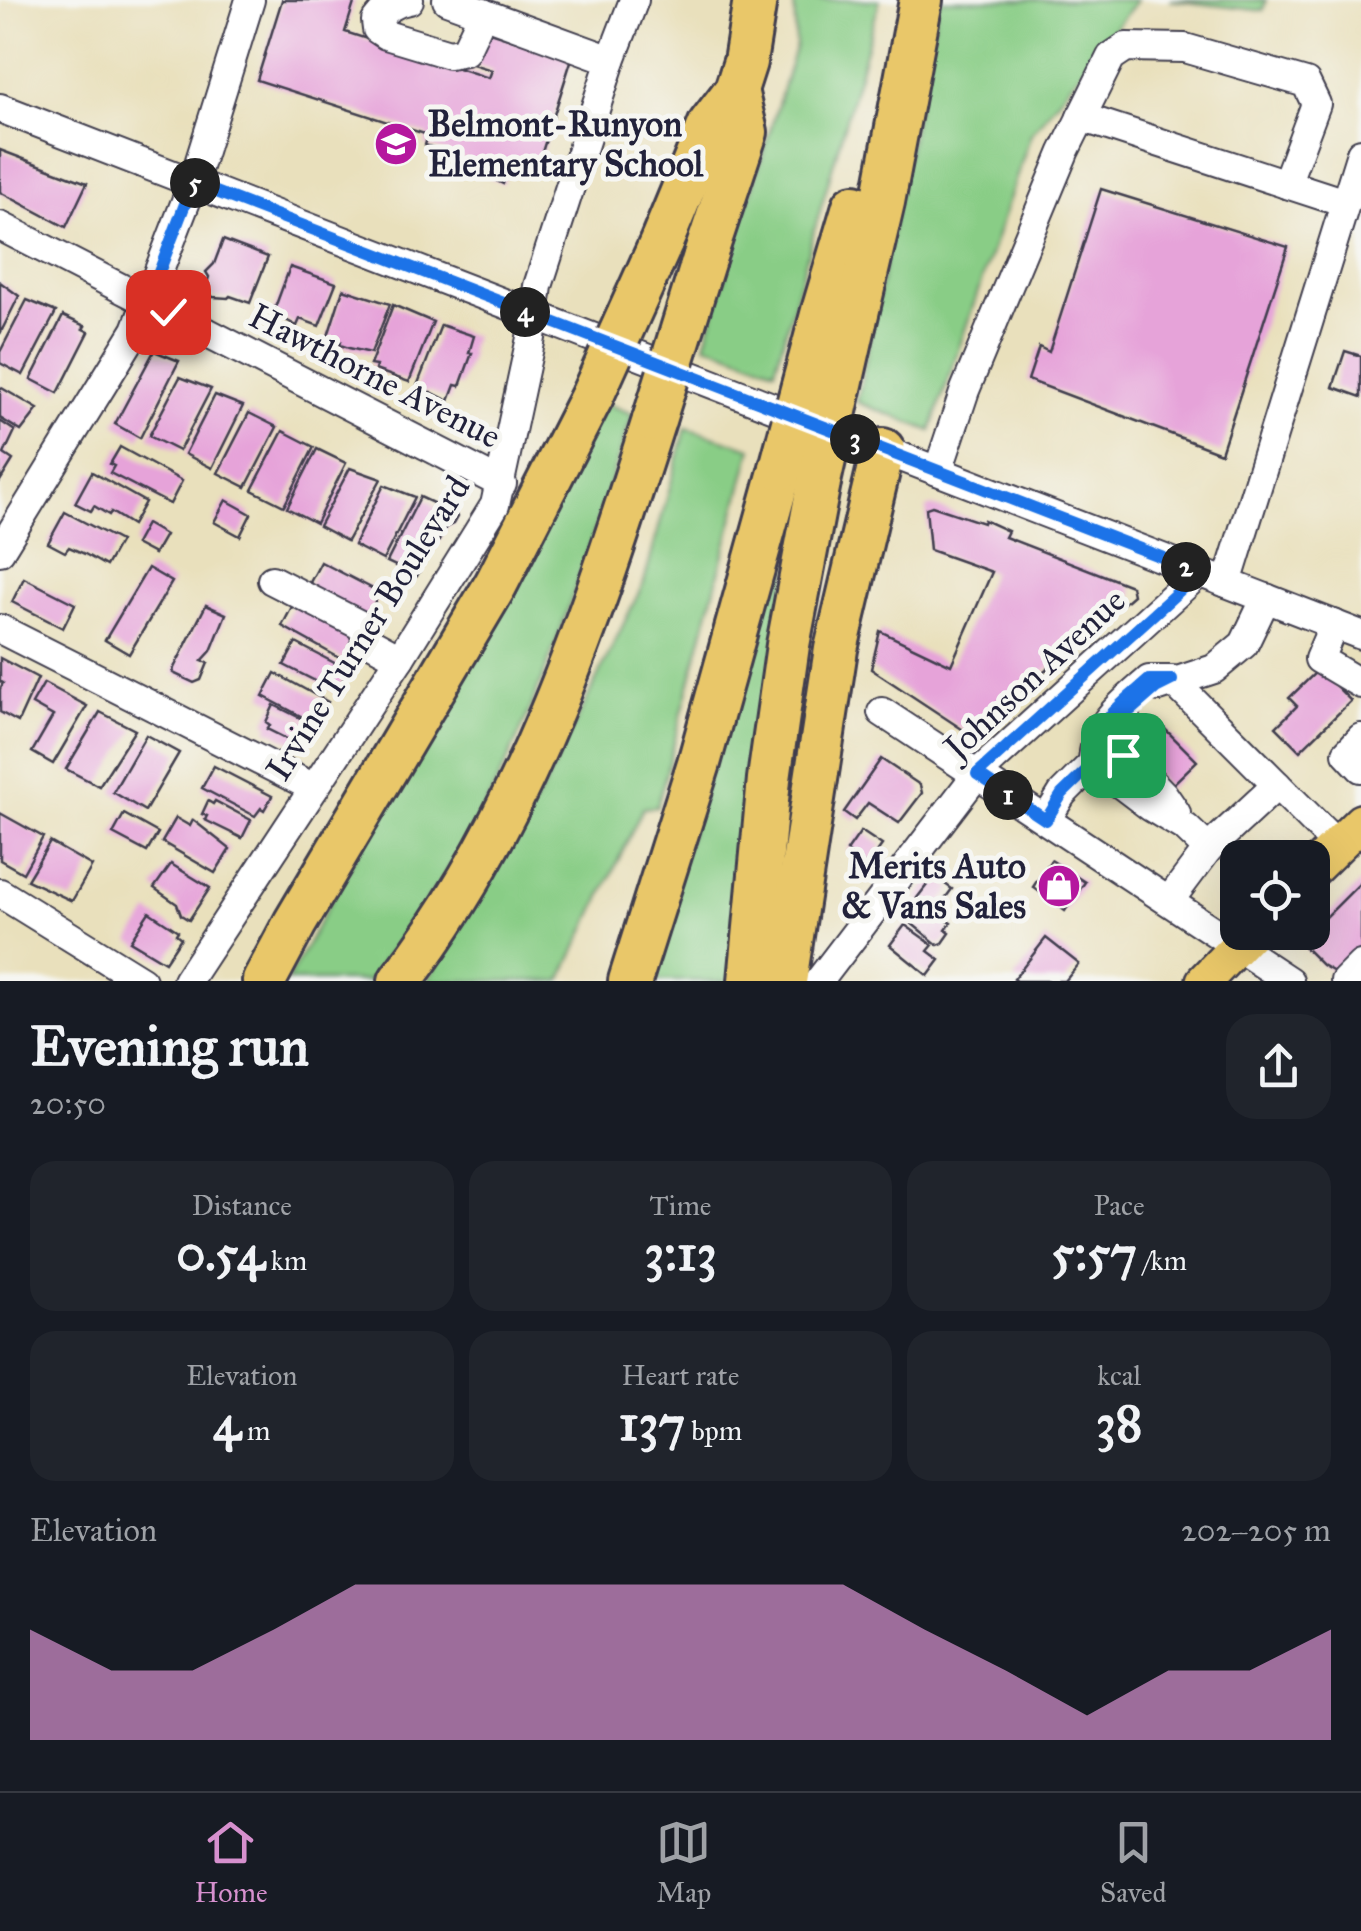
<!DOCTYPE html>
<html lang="en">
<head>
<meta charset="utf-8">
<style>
	:root { --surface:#171b24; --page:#20242c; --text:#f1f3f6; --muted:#9ea1a6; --line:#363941; --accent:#d690ce }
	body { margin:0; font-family:"IM FELL Great Primer",serif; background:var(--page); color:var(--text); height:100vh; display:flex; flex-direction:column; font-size:38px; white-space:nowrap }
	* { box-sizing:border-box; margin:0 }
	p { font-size:32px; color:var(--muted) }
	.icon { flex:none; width:55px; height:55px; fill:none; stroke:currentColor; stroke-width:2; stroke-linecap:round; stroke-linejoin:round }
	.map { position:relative; height:981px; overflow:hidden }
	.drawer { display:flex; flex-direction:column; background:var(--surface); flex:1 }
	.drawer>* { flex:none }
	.fabs { position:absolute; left:1220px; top:840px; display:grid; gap:20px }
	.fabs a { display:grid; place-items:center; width:110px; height:110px; border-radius:20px; background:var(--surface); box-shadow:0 10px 40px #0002; font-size:50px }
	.pin { position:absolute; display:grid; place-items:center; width:85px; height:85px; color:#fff; margin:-42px; border-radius:20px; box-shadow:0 5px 15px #0006 }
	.km { position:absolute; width:50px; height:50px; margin:-25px; border-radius:50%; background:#222; color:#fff; font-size:28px; line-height:50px; text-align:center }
	.round { display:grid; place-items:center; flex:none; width:105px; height:105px; border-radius:30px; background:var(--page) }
	.head { display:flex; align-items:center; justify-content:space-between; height:170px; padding:0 30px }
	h1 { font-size:55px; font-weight:800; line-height:75px }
	.metrics { display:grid; grid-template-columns:repeat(3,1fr); gap:15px; height:170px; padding:10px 30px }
	.metrics div { display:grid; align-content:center; border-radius:25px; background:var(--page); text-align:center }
	.metrics b { font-size:50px; font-weight:800 }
	.metrics small { font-size:28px; font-weight:400 }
	.metrics p { font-size:28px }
	.chart { height:280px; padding:20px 30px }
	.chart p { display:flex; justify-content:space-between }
	.chart svg { width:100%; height:180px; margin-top:10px; fill:var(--accent); opacity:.7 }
	.dock { display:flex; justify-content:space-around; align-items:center; height:140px; border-top:2px solid var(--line); background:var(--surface); font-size:28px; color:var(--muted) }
	.dock a { display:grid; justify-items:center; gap:5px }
	.dock .current { color:var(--accent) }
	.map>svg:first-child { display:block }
	.green { fill:#89cd86; stroke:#567860; stroke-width:2.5 }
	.building { fill:#e6a3d9 }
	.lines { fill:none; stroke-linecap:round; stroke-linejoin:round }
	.minor-casing { stroke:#403e4e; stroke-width:32 }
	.major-casing { stroke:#403e4e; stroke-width:40 }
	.highway-casing { stroke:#403e4e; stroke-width:48 }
	.minor { stroke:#fff; stroke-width:28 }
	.major { stroke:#e9c769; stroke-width:35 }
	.highway { stroke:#e9c769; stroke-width:42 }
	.highway-bridge-casing { stroke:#403e4e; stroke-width:48; stroke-linecap:butt }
	.highway-bridge { stroke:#e9c769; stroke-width:42 }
	.route-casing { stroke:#fff; stroke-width:20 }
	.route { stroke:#1a73e8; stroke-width:12 }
	.labels { text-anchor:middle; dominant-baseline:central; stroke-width:10; stroke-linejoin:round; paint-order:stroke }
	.poi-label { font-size:35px; font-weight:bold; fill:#22223b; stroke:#f6f6f2; text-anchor:start }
	.street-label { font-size:35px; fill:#22223b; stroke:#f6f6f2 }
</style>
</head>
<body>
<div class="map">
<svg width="1361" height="981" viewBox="0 0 1361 981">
	<rect width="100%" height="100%" fill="#f6f6f2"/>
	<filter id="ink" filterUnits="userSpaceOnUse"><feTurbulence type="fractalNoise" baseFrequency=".01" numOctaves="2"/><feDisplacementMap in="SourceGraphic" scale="20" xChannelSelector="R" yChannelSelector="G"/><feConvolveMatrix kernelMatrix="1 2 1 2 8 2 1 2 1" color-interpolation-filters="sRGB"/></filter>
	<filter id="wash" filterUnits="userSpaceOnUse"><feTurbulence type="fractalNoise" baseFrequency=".0048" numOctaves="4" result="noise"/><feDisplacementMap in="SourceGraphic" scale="40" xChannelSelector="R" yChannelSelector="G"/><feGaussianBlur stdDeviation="2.25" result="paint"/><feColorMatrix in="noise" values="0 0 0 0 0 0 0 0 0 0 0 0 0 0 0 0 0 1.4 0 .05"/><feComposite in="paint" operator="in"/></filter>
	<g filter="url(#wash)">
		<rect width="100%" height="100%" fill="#e9e0bc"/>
		<!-- green -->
		<g class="green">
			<polygon points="794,0 880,0 775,369 705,344 796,45"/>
			<polygon points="939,0 1137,0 1031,134 931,431 857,402"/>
			<polygon points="1169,0 1266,0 1263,11"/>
			<path d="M604 403 633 414C580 570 535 736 445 875 421 911 394 946 369 981H287Z"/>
			<polygon points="686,428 752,448 657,807 643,808 561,981 427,981 543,789 644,582"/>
			<polygon points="800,475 732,981 645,981"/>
		</g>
		<g id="blocks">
			<!-- building -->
			<g class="building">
				<polygon points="282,0 355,0 345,32 489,78 492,70 472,64 483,30 554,53 573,55 537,168 510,160 503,184 471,168 473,162 425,145 428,135 257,80"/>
				<polygon points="0,150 87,183 66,227 0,192"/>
				<polygon points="1101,189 1288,247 1221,453 1028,380 1039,347 1049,352"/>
				<polygon points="223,240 268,257 250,303 230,296 228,298 213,297 205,290 209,277 206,272 214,264"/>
				<polygon points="290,267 336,283 319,326 300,319 297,326 273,313"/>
				<polygon points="0,282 19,296 0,334"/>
				<polygon points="343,289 390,304 371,353 349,348 340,345 341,342 336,343 328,336"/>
				<polygon points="27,300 56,312 23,375 0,363 0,352"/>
				<polygon points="393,305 433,322 409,382 375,370 376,366 370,365"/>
				<polygon points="63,316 85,326 83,329 89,332 58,393 31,379"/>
				<polygon points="441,325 474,336 469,353 472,353 460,386 455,385 449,401 431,392 421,392 417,386"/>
				<polygon points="154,351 179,361 140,438 115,424"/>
				<polygon points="1345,351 1361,356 1361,397 1333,387"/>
				<polygon points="180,377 211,389 179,451 149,436"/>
				<polygon points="0,387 38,409 21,431 0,418"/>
				<polygon points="215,395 243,406 212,468 185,454"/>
				<polygon points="249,413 277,427 246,487 218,473"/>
				<polygon points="0,421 15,431 4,454 13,460 0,481"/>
				<polygon points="283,431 314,447 284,506 252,490"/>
				<polygon points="120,447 182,481 170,504 110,473 114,466 110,464"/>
				<polygon points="317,449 346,463 316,523 287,508"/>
				<polygon points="350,468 381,479 347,541 319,526"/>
				<polygon points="92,472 145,502 132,525 111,512 109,515 94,506 91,511 75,503"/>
				<polygon points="384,485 415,497 383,560 354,545"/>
				<polygon points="420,497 433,503 435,508 445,503 453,507 457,517 453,524 446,527 439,541 436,539 417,576 387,562"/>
				<polygon points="226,500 251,514 240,536 214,522"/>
				<polygon points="932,506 983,523 984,520 1008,531 1005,537 1131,586 1133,595 971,735 871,669 880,631 951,665 992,572 930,550 926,508"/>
				<polygon points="65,512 120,541 106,566 85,554 69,547 65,552 48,543"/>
				<polygon points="146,524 165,535 154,554 135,544"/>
				<polygon points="321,562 379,592 367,621 307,588"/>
				<polygon points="148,568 172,582 129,654 105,640"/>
				<polygon points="24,578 75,604 63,628 12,602"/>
				<polygon points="296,599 355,631 343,660 282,626"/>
				<polygon points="206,605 226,614 211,651 202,661 208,663 201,680 194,683 173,673 174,668"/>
				<polygon points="296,643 348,670 337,692 284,665"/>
				<polygon points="0,658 38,678 18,722 0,712 0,689 3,683 0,681"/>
				<polygon points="1319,669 1351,701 1300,751 1276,727 1297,706 1289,698"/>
				<polygon points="275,673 328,702 316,724 263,696"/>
				<polygon points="44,683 87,706 53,764 32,752 53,716 32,704"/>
				<polygon points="274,705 312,724 301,746 267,729 270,725 266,722"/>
				<polygon points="100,712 135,730 99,786 66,769"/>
				<polygon points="1157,721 1197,761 1168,789 1125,740 1140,726 1145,731"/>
				<polygon points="146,735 179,753 145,811 113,792"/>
				<polygon points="881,759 920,785 922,793 899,823 868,803 855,820 844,812"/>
				<polygon points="214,766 272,796 264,810 261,808 255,816 202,788"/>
				<polygon points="208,801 213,804 215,801 251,820 242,838 205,820 207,816 202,814"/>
				<polygon points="0,813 43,837 23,873 0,860"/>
				<polygon points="124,814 158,833 147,852 113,834"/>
				<polygon points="176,818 190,826 193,820 230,849 215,873 162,842"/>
				<polygon points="861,831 882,845 867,866 847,851"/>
				<polygon points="50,842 92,866 72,901 27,880"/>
				<polygon points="1051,860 1085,882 1065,911 1033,887"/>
				<polygon points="171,864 210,888 189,920 181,915 177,904 154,888"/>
				<polygon points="934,876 952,889 935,912 951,923 946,930 950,933 943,943 938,945 905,918 917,902 920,904 923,902 917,898"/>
				<polygon points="1361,882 1361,949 1336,973 1322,965 1300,943"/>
				<polygon points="149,912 178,931 176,934 181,938 165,962 130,941"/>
				<polygon points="905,925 933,945 928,951 940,960 928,976 890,945"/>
				<polygon points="1046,938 1079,964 1065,981 1017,981 1014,979"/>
			</g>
		</g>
	</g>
	<g filter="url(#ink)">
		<use href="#blocks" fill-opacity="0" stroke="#403e4e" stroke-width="2.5"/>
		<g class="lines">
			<!-- minor casing -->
			<g class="minor-casing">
				<g id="minor">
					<path d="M409 0C395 2 384 10 376 21L377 29 386 35 449 54 465 51 483 13"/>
					<polyline points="447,0 611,60"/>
					<polyline points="0,108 1361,635"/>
					<polyline points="1081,117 1345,203"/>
					<polyline points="0,226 502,484"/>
					<polyline points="938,471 965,390 1064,152 1111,57 1126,47 1185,48 1306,83 1316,104 1286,184"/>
					<polyline points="0,551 136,330 193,183 250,0"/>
					<polyline points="272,580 362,626 367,640 400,658"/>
					<polyline points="1227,583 1361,153"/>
					<polyline points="1334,624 1319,659 1361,684"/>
					<polyline points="0,629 314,788"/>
					<polyline points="1159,687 1214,669 1244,644 1266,598"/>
					<polyline points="882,712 1289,981"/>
					<polyline points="1125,714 1116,723 1115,744 1163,794 1176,813"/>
					<polyline points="1361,738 1347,753 1361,768"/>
					<polyline points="1277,785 1337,845"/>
					<path d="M1046 820 1062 794 1093 763C1094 723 1121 705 1149 680H1172L1277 785 1208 849 1186 828 1151 807 1093 763"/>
					<polyline points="0,893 142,981"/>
					<polyline points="1169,901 1208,849"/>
					<polyline points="187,981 400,658 495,505 531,338 538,286 611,60 634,0"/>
					<polyline points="819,981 977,774 1200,572"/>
					<polyline points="1345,981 1361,965"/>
				</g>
			</g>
			<!-- major casing -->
			<g class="major-casing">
				<g id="major">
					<polyline points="1312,870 1361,822"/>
					<polyline points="1204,981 1251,932"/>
				</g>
			</g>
			<!-- highway casing -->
			<g class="highway-casing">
				<g id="highway">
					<polyline points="661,243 710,124 736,90 745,62 755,0"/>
					<polyline points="704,259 746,132 736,90"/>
					<polyline points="823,311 854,206"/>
					<polyline points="855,322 883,202 921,0"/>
					<polyline points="264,981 295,923 496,584 592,396"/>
					<path d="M400 981C527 817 592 615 654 420"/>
					<polyline points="630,981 699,763 781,468"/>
					<polyline points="750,981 769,779 788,645 819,482"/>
					<polyline points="785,981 836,649 883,450"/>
				</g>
			</g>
			<!-- minor -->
			<use href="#minor" class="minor"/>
			<!-- major -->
			<use href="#major" class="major"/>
			<!-- highway -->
			<use href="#highway" class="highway"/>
			<!-- highway-bridge casing -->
			<g class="highway-bridge-casing">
				<g id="highway-bridge">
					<polyline points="592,396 661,243"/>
					<polyline points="654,420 704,259"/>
					<polyline points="781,468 823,311"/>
					<polyline points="819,482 855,322"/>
				</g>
			</g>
			<!-- highway-bridge -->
			<use href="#highway-bridge" class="highway-bridge"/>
		</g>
	</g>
	<g class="lines" filter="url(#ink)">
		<!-- route casing -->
		<g class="route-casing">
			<path id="route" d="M168 312 148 301 193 183 1200 572 977 774 1046 820 1062 794 1094 763C1094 720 1120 706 1149 680H1172L1156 688 1116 723 1115 744 1123 755"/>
		</g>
		<!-- route -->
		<use href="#route" class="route"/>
	</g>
	<!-- icons -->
	<defs>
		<g id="school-disc" transform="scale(2.25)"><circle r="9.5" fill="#b5179e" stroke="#f6f6f2"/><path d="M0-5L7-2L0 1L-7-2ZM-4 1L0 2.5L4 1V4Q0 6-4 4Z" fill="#fff"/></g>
		<g id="shop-disc" transform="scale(2.25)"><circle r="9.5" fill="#b5179e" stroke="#f6f6f2"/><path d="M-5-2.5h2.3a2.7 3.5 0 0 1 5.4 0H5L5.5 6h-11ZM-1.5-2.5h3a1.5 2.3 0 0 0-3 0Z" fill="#fff"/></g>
	</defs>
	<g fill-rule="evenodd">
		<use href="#school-disc" x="396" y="144"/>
		<use href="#shop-disc" x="1059" y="886"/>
	</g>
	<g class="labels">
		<!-- poi labels -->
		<g class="poi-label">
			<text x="428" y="124">Belmont-Runyon<tspan x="428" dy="40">Elementary School</tspan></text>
			<text x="1026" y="866" text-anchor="end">Merits Auto<tspan x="1026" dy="40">&amp; Vans Sales</tspan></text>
		</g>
		<!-- street labels -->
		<g class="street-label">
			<text transform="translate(375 376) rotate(27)">Hawthorne Avenue</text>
			<text transform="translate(368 628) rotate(-58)">Irvine Turner Boulevard</text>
			<text transform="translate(1035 674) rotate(-43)">Johnson Avenue</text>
		</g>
	</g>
</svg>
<div class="fabs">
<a><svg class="icon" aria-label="locate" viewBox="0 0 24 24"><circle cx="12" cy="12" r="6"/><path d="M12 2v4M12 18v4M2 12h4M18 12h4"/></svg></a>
</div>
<div class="pin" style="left:1123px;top:755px;background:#1e9e55"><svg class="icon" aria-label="arrive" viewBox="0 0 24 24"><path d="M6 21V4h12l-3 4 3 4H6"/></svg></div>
<div class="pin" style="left:168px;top:312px;background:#d93025"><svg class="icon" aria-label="check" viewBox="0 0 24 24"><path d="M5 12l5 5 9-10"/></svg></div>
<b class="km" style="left:1008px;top:795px">1</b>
<b class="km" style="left:1186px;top:567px">2</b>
<b class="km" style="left:855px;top:439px">3</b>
<b class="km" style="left:525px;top:312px">4</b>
<b class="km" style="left:195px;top:183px">5</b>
</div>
<section class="drawer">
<div class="head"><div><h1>Evening run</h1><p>20:50</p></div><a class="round"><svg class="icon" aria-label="share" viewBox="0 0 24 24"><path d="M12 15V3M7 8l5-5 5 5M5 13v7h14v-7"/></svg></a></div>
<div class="metrics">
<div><p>Distance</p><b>0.54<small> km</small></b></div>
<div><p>Time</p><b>3:13</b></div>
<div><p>Pace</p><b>5:57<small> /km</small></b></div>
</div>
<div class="metrics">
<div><p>Elevation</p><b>4<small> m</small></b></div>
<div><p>Heart rate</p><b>137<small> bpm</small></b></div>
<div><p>kcal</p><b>38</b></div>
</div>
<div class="chart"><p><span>Elevation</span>202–205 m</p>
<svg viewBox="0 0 160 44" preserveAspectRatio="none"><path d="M0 44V17L10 27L20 27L30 17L40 6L50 6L60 6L70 6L80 6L90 6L100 6L110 17L120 27L130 38L140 27L150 27L160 17V44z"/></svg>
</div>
</section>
<nav class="dock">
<a class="current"><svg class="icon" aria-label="home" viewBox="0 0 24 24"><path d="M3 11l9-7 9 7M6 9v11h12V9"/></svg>Home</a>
<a><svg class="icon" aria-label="map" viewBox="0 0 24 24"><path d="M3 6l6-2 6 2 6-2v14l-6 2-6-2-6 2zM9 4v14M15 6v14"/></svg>Map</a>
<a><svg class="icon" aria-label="saved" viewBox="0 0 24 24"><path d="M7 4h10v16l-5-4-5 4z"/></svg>Saved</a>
</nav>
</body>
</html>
